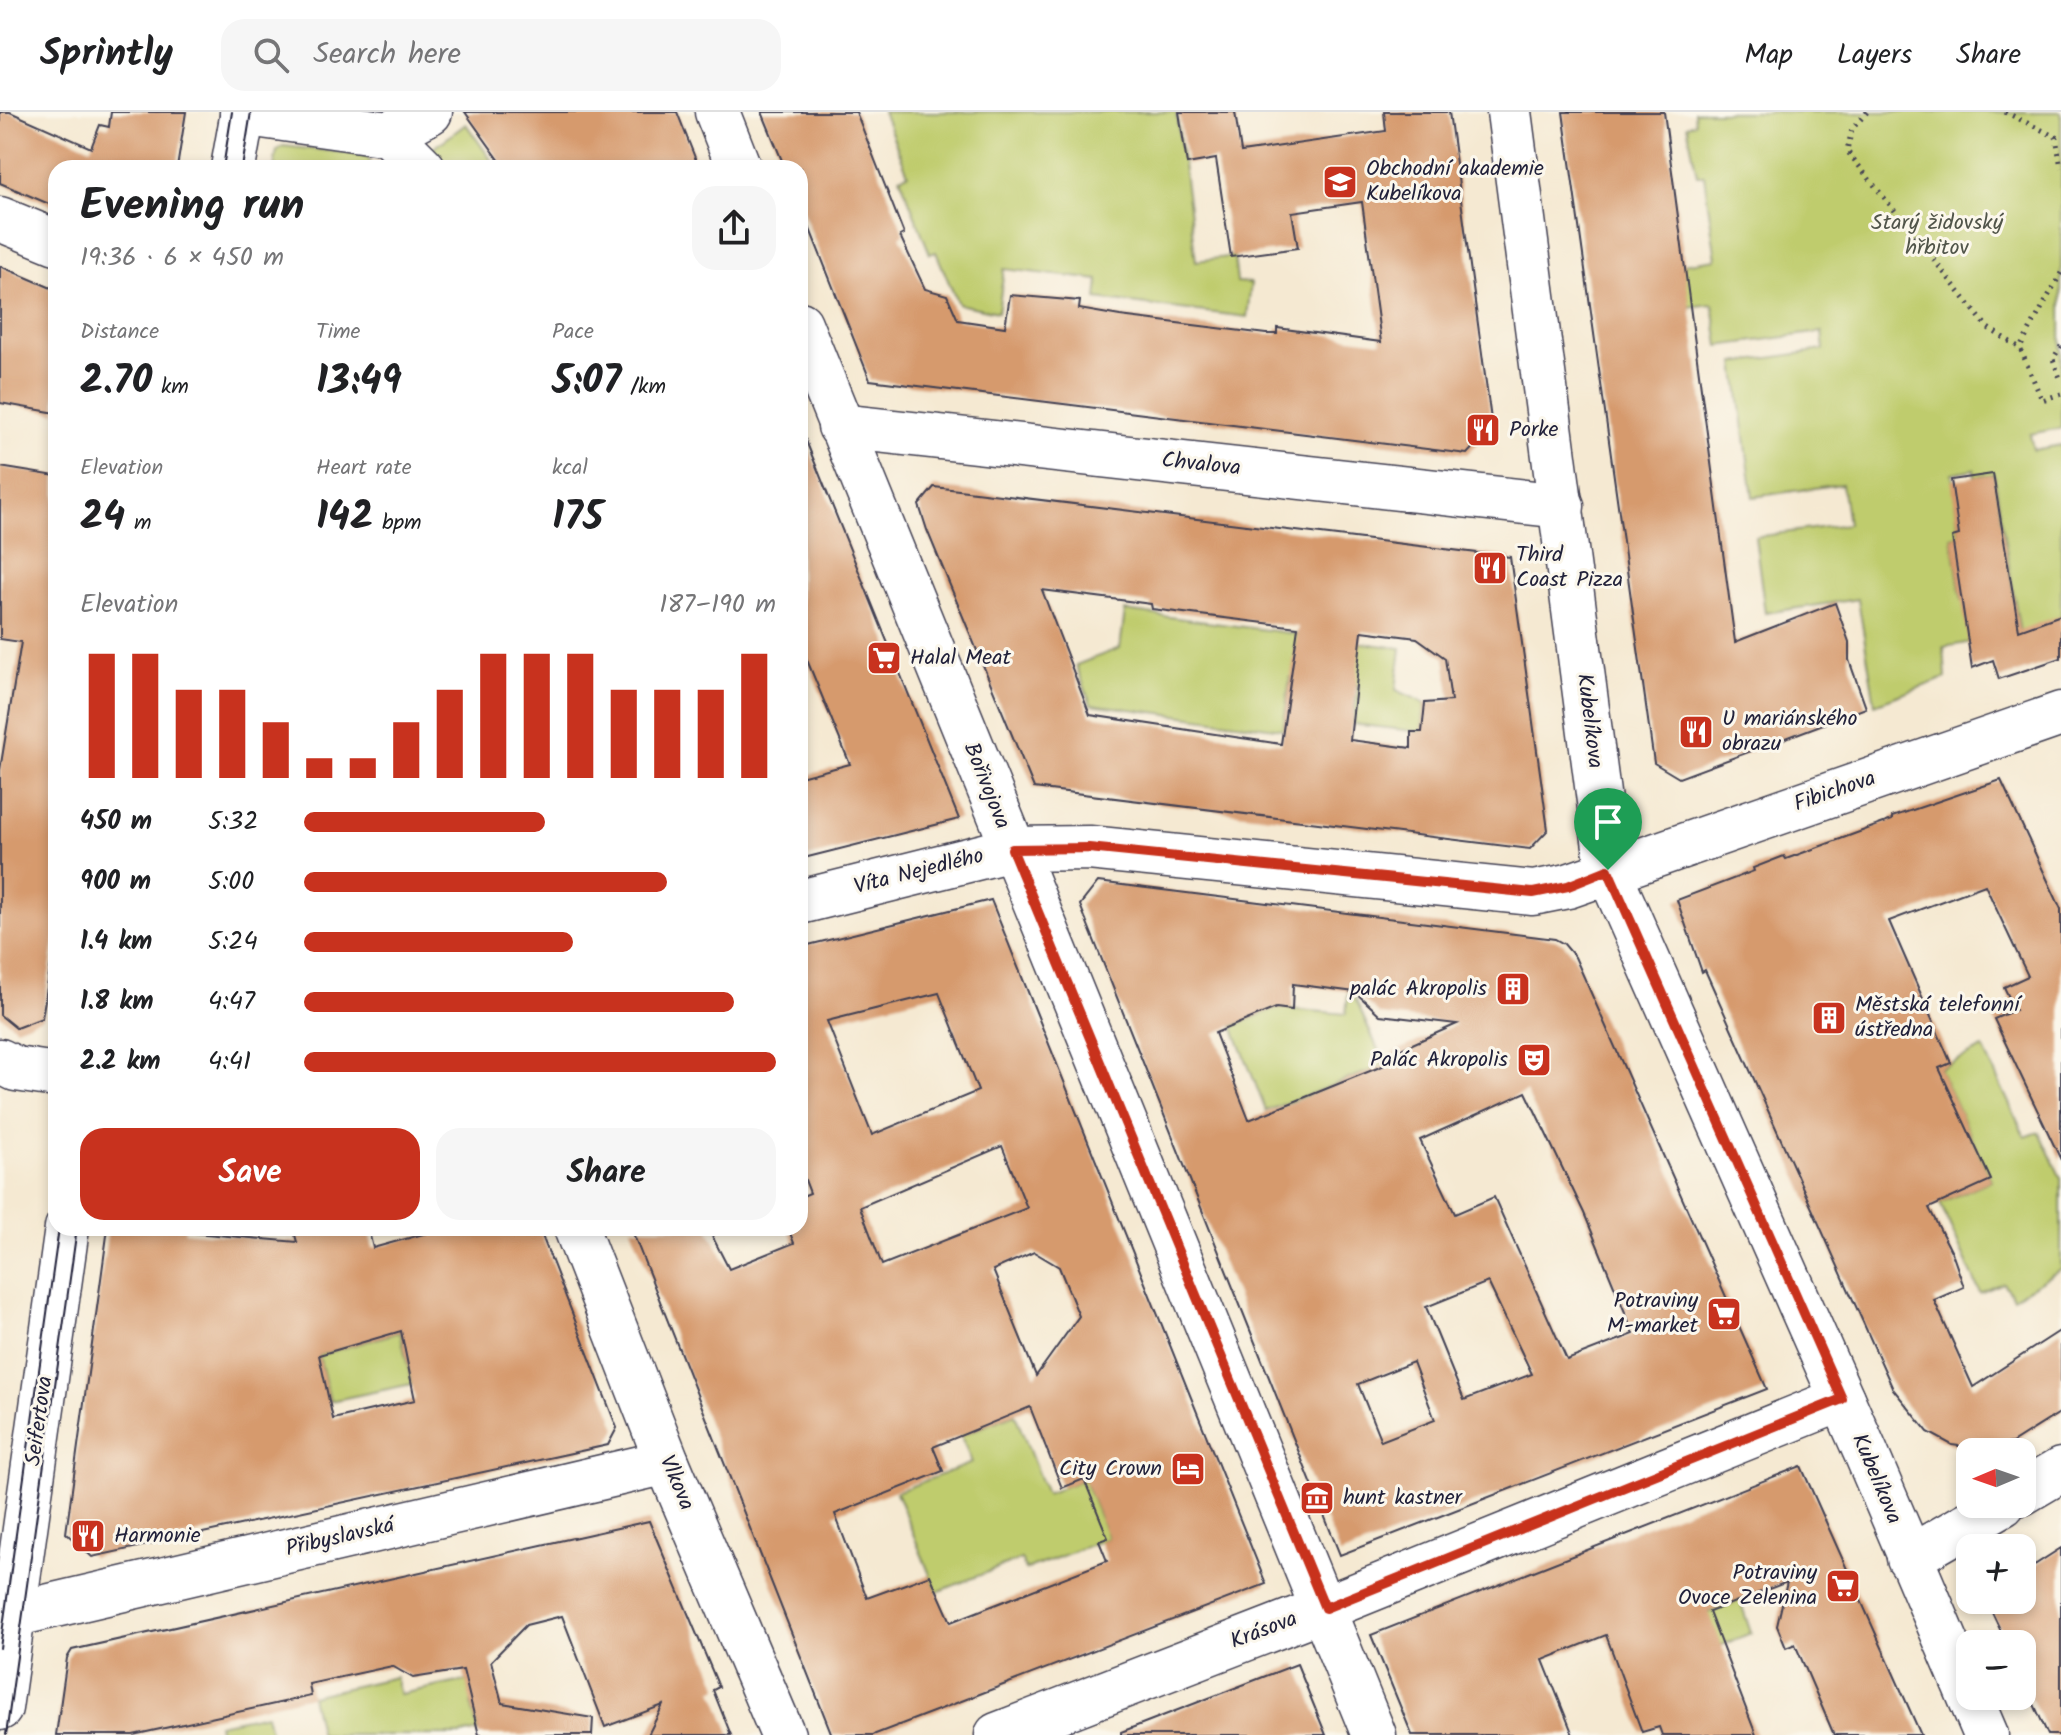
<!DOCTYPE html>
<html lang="en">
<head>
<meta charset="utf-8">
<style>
	:root { --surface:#fff; --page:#f6f6f6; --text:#202124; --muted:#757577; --line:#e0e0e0; --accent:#c8321e }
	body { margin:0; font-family:Kalam,sans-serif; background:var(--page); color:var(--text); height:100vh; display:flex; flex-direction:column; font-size:30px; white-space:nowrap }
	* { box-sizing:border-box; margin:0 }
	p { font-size:26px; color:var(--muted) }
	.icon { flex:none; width:44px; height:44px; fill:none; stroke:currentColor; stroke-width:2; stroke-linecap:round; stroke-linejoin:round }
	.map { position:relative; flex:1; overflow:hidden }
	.side { position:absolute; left:48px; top:48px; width:760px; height:1076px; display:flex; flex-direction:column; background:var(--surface); border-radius:24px; box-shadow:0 4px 12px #0003 }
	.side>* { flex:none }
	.needle { width:52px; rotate:268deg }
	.fabs { position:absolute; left:1956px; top:1326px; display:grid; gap:16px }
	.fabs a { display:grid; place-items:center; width:80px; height:80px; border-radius:16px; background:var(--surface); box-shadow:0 4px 12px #0003; font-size:40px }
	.pin { position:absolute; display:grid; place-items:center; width:68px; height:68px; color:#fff; margin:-82px -34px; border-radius:50% 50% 50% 0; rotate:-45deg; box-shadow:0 0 8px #0007 }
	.pin .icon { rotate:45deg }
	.round { display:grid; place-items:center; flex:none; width:84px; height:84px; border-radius:24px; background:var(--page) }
	.overview { display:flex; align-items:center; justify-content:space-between; height:136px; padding:0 32px }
	h1 { font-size:44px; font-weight:700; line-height:60px }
	.figures { display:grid; grid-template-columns:repeat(3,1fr); gap:12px; height:136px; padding:8px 32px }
	.figures div { display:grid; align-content:center }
	.figures b { font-size:40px; font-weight:700 }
	.figures small { font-size:22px; font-weight:400 }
	.figures p { font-size:22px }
	.chart { height:224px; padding:16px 32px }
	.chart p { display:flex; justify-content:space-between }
	.chart svg { width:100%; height:144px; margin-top:8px; stroke:var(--accent); stroke-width:6 }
	.action { display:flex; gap:16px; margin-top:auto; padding:16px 32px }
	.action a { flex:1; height:92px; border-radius:24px; background:var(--accent); color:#fff; font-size:32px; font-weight:700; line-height:92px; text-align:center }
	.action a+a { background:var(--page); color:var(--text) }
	ul { padding:0 32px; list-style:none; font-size:26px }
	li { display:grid; grid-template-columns:128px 96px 1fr; align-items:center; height:60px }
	li i { height:20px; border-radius:10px; background:var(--accent) }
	header { display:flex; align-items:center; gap:48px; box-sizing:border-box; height:112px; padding:0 40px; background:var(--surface); border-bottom:2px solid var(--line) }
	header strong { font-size:38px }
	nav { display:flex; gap:44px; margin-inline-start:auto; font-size:28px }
	.search { width:560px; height:72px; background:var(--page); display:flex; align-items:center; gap:20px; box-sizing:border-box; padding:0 28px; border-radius:24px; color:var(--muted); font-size:30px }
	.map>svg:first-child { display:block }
	.green { fill:#bfcc6d; stroke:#707754; stroke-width:2 }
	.building { fill:#d69a6d; fill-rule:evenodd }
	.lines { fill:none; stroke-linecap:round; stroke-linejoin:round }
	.minor-casing { stroke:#424052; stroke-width:47 }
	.path { stroke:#424052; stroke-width:5; stroke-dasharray:2 6; stroke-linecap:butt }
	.minor { stroke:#fff; stroke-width:44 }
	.tram { stroke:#22223b; stroke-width:2 }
	.route-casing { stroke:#fff; stroke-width:16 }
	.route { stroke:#c8321e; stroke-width:10 }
	.labels { text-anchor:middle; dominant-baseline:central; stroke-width:6; stroke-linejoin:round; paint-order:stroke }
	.poi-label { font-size:22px; fill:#22223b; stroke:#fbf7ec; text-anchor:start }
	.park-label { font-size:22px; fill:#51554a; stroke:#fbf7ec }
	.street-label { font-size:22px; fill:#22223b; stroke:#fbf7ec }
</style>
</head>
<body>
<header>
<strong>Sprintly</strong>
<div class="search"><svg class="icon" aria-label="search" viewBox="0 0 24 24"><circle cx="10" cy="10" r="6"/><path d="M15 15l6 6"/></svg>Search here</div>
<nav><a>Map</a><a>Layers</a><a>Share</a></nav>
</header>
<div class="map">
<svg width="2061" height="1623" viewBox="0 0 2061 1623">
	<rect width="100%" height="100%" fill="#fbf7ec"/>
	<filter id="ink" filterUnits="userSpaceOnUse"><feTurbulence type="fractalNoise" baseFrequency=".0125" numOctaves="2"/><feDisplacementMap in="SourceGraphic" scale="16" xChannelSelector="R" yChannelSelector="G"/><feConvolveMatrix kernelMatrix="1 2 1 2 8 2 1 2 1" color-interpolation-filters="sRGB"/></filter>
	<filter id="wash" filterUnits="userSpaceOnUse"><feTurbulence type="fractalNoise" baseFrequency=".006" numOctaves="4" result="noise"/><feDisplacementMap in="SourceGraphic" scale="32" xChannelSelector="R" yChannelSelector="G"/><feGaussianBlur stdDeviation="1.8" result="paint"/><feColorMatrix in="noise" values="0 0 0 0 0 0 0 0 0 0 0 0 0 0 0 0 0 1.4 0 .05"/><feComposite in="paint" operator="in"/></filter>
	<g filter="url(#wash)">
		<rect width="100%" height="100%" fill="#f5e9d2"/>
		<!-- green -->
		<g class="green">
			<polygon points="883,0 1176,0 1196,149 1234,144 1237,170 1251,171 1247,205 1097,187 1099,168 1004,157 998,200 958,192 936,140 930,142 900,65 908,62"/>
			<polygon points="1694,0 2061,0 2061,316 2030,322 2033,338 2061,333 2061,503 2021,527 1994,362 1975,365 1974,357 1952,361 1959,423 1952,425 1961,484 1977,529 1944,535 1946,566 1875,592 1858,487 1765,501 1755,425 1848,412 1842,372 1753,385 1735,251 1824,238 1822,220 1719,234 1713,192 1688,195 1682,152 1716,147 1704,63 1697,63 1687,13 1695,11"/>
			<polygon points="466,12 492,49 493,56 435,56 430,39"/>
			<polygon points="283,34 366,43 374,56 274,56 277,38"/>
			<polygon points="1125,499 1401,536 1396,578 1425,591 1422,620 1353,612 1358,573 1290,565 1283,617 1091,592 1076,553 1120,536"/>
			<polygon points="1349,873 1385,953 1266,999 1233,914 1276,896 1346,902"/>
			<polygon points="1983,936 2025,1025 2039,1020 2061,1066 2061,1157 2013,1186 2003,1171 1980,1181 1940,1091 1991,1068 1939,957"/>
			<polygon points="400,1220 412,1272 330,1289 319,1243"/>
			<polygon points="1015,1302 1046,1382 1084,1367 1108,1426 1026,1458 1021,1447 937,1480 896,1380 972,1351 961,1323"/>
			<polygon points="1740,1488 1751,1521 1689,1547 1676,1514"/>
			<polygon points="395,1565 400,1582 484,1565 471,1591 478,1619 461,1623 320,1623 311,1584"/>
			<polygon points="266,1602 271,1623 220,1623 218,1612"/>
		</g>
		<g id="blocks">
			<!-- building -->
			<g class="building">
				<polygon points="0,0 10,0 91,36 100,13 109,15 111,0 186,0 177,56 56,56 56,95 0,71"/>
				<polygon points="465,0 677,0 699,56 505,56"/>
				<polygon points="762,0 856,0 904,122 900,124 925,177 947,183 958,208 1005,215 1010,183 1080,189 1079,197 1120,204 1266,222 1277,222 1277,216 1381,230 1362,90 1292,100 1298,136 1231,145 1216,47 1187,52 1179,0 1235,0 1241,40 1386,19 1384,0 1449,0 1492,315 1467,342 870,268 800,92 800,56 785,56"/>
				<polygon points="1563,0 1664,0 1735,530 1835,491 1849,530 1849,548 1866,596 1679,666 1654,651"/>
				<polygon points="0,154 56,178 56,301 0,291"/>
				<polygon points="800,314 959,707 800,747 800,665 850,652 800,531"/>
				<polygon points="0,355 56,364 56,821 42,906 16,916 0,903 0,658 21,530 0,527"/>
				<polygon points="1993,362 2019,518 2061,503 2061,546 1999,567 1993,548 1972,556 1952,425 1959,423 1951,368"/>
				<path d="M934 375 1510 445 1548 718 1530 737 1034 676 927 418 919 393ZM1042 478 1151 492 1152 497 1298 515 1281 632 1090 603ZM1362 519 1417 526 1445 546 1451 589 1425 591 1422 620H1411V636L1350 628Z"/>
				<polygon points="2001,668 2061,797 2061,1048 1994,907 2015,898 2004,875 2028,864 1985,773 1889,809 1951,951 1939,956 1991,1068 1929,1096 1952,1141 1964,1175 1934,1188 1973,1275 2061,1218 2061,1300 2012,1331 1980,1337 1952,1333 1928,1320 1893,1277 1705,858 1702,860 1677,788 1754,759 1753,756 1784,744 1786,747 1892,708 1892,705"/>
				<path d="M1098 770 1555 827 1564 832 1575 845 1767 1277 1340 1443 1080 793ZM1293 872 1355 880 1380 903 1457 912 1381 946 1385 953 1249 1008 1215 921 1276 896 1292 898ZM1526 980 1584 1101 1634 1222 1567 1248 1494 1085 1455 1102 1420 1028ZM1488 1170 1532 1262 1464 1288 1426 1195ZM1413 1250 1435 1308 1381 1329 1358 1272Z"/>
				<path d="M991 788 1266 1472 873 1623H832L631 1116H708L729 1157 794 1131 788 1116H800V1085L810 1081 800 1055V835ZM939 881 978 979 872 1023 827 909ZM1002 1034 1027 1096 882 1153 860 1095ZM1034 1140 1059 1155 1079 1204 1036 1264 993 1158ZM1030 1295 1062 1376 1084 1367 1108 1426 1099 1429 1107 1449 951 1510 930 1463 867 1486 835 1402 943 1359 933 1335Z"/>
				<path d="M108 1116H185L184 1120 297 1130 293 1116H368L373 1136 445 1116H539L617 1316 608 1333 92 1445 66 1421ZM401 1219 415 1288 333 1307 319 1243Z"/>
				<polygon points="1801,1354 1921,1623 1834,1623 1795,1532 1786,1536 1777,1514 1787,1470 1709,1500 1756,1623 1662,1623 1659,1615 1642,1620 1606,1523 1543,1548 1573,1623 1412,1623 1371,1523"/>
				<polygon points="649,1409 719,1575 713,1578 731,1623 648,1623 663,1593 605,1615 562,1504 526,1513 491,1549 502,1591 593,1606 592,1623 479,1623 463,1558 413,1566 392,1554 309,1572 311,1584 133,1623 56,1623 67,1546 72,1538"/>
				<polygon points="2061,1436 2061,1623 2048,1623 2022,1566 2022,1532 2007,1532 1986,1488 2022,1488 2022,1461"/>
				<polygon points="1297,1552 1326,1623 1121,1623 1121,1620"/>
			</g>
		</g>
	</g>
	<g filter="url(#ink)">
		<use href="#blocks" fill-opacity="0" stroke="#424052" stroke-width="2"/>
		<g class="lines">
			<!-- minor casing -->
			<g class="minor-casing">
				<g id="minor">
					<polyline points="717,0 739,56"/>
					<polyline points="1509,0 1608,758 1866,1341 1986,1623"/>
					<polyline points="242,1 389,22 430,0"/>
					<polyline points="389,22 423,56"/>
					<polyline points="233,56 243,0"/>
					<polyline points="0,107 56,130"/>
					<polyline points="800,212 1374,1623"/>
					<polyline points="840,314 1562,394"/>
					<polyline points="800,790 1012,737 1089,736 1533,781 1568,774 2061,602"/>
					<polyline points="0,949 16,957 56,963"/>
					<polyline points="576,1116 667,1350 783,1623"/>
					<polyline points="2022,1381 2061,1358"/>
					<polyline points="1909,1446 2003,1392"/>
					<polyline points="12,1503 667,1350"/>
					<polyline points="0,1596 67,1116"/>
					<polyline points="997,1623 1325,1496 1842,1287"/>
				</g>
			</g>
			<!-- path -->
			<g class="path">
				<polyline points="1867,0 1852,17 1847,39 1988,216 2020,236"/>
				<polyline points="2005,0 2056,25 2061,56"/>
				<polyline points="2061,161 2020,236 2042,288 2061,282"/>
				<polyline points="2061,234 2053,247 2061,269"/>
			</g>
			<!-- minor -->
			<use href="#minor" class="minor"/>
			<!-- tram -->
			<g class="tram">
				<polyline points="223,56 232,0"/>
				<polyline points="242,56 251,0"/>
				<polyline points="0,1536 59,1116"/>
				<polyline points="6,1623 77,1116"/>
			</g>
		</g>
	</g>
	<g class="lines" filter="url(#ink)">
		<!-- route casing -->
		<g class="route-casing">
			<polygon id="route" points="1089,736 1533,781 1568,774 1608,758 1842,1287 1325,1496 1012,737"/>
		</g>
		<!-- route -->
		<use href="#route" class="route"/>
	</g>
	<!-- icons -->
	<defs>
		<g id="university-square" transform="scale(1.8)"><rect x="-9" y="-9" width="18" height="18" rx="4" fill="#c8321e" stroke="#fbf7ec"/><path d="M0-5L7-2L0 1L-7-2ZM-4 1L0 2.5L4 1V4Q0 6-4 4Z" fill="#fff"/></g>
		<g id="restaurant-square" transform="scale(1.8)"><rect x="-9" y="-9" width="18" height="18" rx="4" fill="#c8321e" stroke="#fbf7ec"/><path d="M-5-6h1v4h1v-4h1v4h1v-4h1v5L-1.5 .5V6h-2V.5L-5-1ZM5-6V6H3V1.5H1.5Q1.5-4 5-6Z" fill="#fff"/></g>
		<g id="supermarket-square" transform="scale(1.8)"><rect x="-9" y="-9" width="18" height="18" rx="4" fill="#c8321e" stroke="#fbf7ec"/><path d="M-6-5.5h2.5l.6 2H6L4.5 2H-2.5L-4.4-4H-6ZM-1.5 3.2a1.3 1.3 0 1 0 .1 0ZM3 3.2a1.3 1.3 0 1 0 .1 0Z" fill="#fff"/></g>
		<g id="building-square" transform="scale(1.8)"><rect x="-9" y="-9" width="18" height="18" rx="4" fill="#c8321e" stroke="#fbf7ec"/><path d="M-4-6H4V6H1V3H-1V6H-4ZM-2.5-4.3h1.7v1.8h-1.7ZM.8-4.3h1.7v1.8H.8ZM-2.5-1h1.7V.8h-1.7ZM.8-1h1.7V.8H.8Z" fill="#fff"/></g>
		<g id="theatre-square" transform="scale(1.8)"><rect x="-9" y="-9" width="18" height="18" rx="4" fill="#c8321e" stroke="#fbf7ec"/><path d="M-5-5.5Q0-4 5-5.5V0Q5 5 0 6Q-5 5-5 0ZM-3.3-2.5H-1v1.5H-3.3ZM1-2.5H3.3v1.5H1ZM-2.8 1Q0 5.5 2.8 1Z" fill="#fff"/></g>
		<g id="hotel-square" transform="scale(1.8)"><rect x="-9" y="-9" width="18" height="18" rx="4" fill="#c8321e" stroke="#fbf7ec"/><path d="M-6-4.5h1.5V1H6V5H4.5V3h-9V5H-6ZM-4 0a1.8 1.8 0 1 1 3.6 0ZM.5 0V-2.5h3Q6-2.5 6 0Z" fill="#fff"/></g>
		<g id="museum-square" transform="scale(1.8)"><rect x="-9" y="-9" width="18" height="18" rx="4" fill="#c8321e" stroke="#fbf7ec"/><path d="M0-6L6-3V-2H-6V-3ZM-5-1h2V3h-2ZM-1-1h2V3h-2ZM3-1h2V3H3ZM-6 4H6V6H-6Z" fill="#fff"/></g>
	</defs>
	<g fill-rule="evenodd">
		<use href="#university-square" x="1340" y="70"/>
		<use href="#restaurant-square" x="1483" y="318"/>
		<use href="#restaurant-square" x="1490" y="456"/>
		<use href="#supermarket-square" x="884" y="546"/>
		<use href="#restaurant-square" x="1696" y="620"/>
		<use href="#building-square" x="1513" y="877"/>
		<use href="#building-square" x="1829" y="906"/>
		<use href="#theatre-square" x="1534" y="948"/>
		<use href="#supermarket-square" x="1724" y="1202"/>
		<use href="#hotel-square" x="1188" y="1357"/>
		<use href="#museum-square" x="1317" y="1386"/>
		<use href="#restaurant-square" x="88" y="1424"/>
		<use href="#supermarket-square" x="1843" y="1474"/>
	</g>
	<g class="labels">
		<!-- poi labels -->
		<g class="poi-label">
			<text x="1366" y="57">Obchodní akademie<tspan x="1366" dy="25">Kubelíkova</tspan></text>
			<text x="1509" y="318">Porke</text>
			<text x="1516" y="443">Third<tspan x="1516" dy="25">Coast Pizza</tspan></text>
			<text x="910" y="546">Halal Meat</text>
			<text x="1722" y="607">U mariánského<tspan x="1722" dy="25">obrazu</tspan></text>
			<text x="1487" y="877" text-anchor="end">palác Akropolis</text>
			<text x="1855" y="893">Městská telefonní<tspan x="1855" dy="25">ústředna</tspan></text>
			<text x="1508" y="948" text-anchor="end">Palác Akropolis</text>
			<text x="1698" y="1189" text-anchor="end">Potraviny<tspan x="1698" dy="25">M-market</tspan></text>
			<text x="1162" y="1357" text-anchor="end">City Crown</text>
			<text x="1343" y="1386">hunt kastner</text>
			<text x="114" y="1424">Harmonie</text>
			<text x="1817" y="1461" text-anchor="end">Potraviny<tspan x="1817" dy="25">Ovoce Zelenina</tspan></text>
		</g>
		<!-- park labels -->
		<g class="park-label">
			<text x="1937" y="111">Starý židovský<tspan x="1937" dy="25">hřbitov</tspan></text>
		</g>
		<!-- street labels -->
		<g class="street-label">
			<text transform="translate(1201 353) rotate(6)">Chvalova</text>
			<text transform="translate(1589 609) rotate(83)">Kubelíkova</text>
			<text transform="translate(986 674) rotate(68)">Bořivojova</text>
			<text transform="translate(1835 680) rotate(-19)">Fibichova</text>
			<text transform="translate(919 760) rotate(-14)">Víta Nejedlého</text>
			<text transform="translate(40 1309) rotate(-82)">Seifertova</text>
			<text transform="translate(1876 1367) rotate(67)">Kubelíkova</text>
			<text transform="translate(676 1371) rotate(67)">Vlkova</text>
			<text transform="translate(340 1426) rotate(-13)">Přibyslavská</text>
			<text transform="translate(1264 1519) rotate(-21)">Krásova</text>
		</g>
	</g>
</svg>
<div class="fabs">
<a><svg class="needle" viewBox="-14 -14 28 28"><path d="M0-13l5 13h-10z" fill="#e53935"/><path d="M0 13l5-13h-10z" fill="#757577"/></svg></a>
<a>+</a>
<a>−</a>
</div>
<div class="pin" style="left:1608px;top:758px;background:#1e9e55"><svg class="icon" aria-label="arrive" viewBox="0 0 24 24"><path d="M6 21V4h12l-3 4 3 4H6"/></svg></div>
<section class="side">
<div class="overview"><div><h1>Evening run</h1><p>19:36 · 6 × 450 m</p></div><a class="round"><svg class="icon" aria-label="share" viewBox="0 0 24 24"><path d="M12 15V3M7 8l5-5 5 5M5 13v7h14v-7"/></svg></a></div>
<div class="figures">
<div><p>Distance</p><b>2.70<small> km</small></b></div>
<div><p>Time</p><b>13:49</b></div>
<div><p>Pace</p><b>5:07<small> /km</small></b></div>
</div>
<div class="figures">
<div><p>Elevation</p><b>24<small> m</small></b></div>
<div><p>Heart rate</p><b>142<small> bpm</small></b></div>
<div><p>kcal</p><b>175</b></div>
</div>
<div class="chart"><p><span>Elevation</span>187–190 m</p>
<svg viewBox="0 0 160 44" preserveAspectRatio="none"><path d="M5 44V6M15 44V6M25 44V17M35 44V17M45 44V27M55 44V38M65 44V38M75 44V27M85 44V17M95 44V6M105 44V6M115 44V6M125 44V17M135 44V17M145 44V17M155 44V6"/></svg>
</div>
<ul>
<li><b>450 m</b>5:32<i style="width:51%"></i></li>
<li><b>900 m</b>5:00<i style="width:77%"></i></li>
<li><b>1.4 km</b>5:24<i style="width:57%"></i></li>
<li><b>1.8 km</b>4:47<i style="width:91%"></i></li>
<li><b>2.2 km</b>4:41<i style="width:100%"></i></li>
</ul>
<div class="action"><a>Save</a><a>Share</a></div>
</section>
</div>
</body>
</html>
